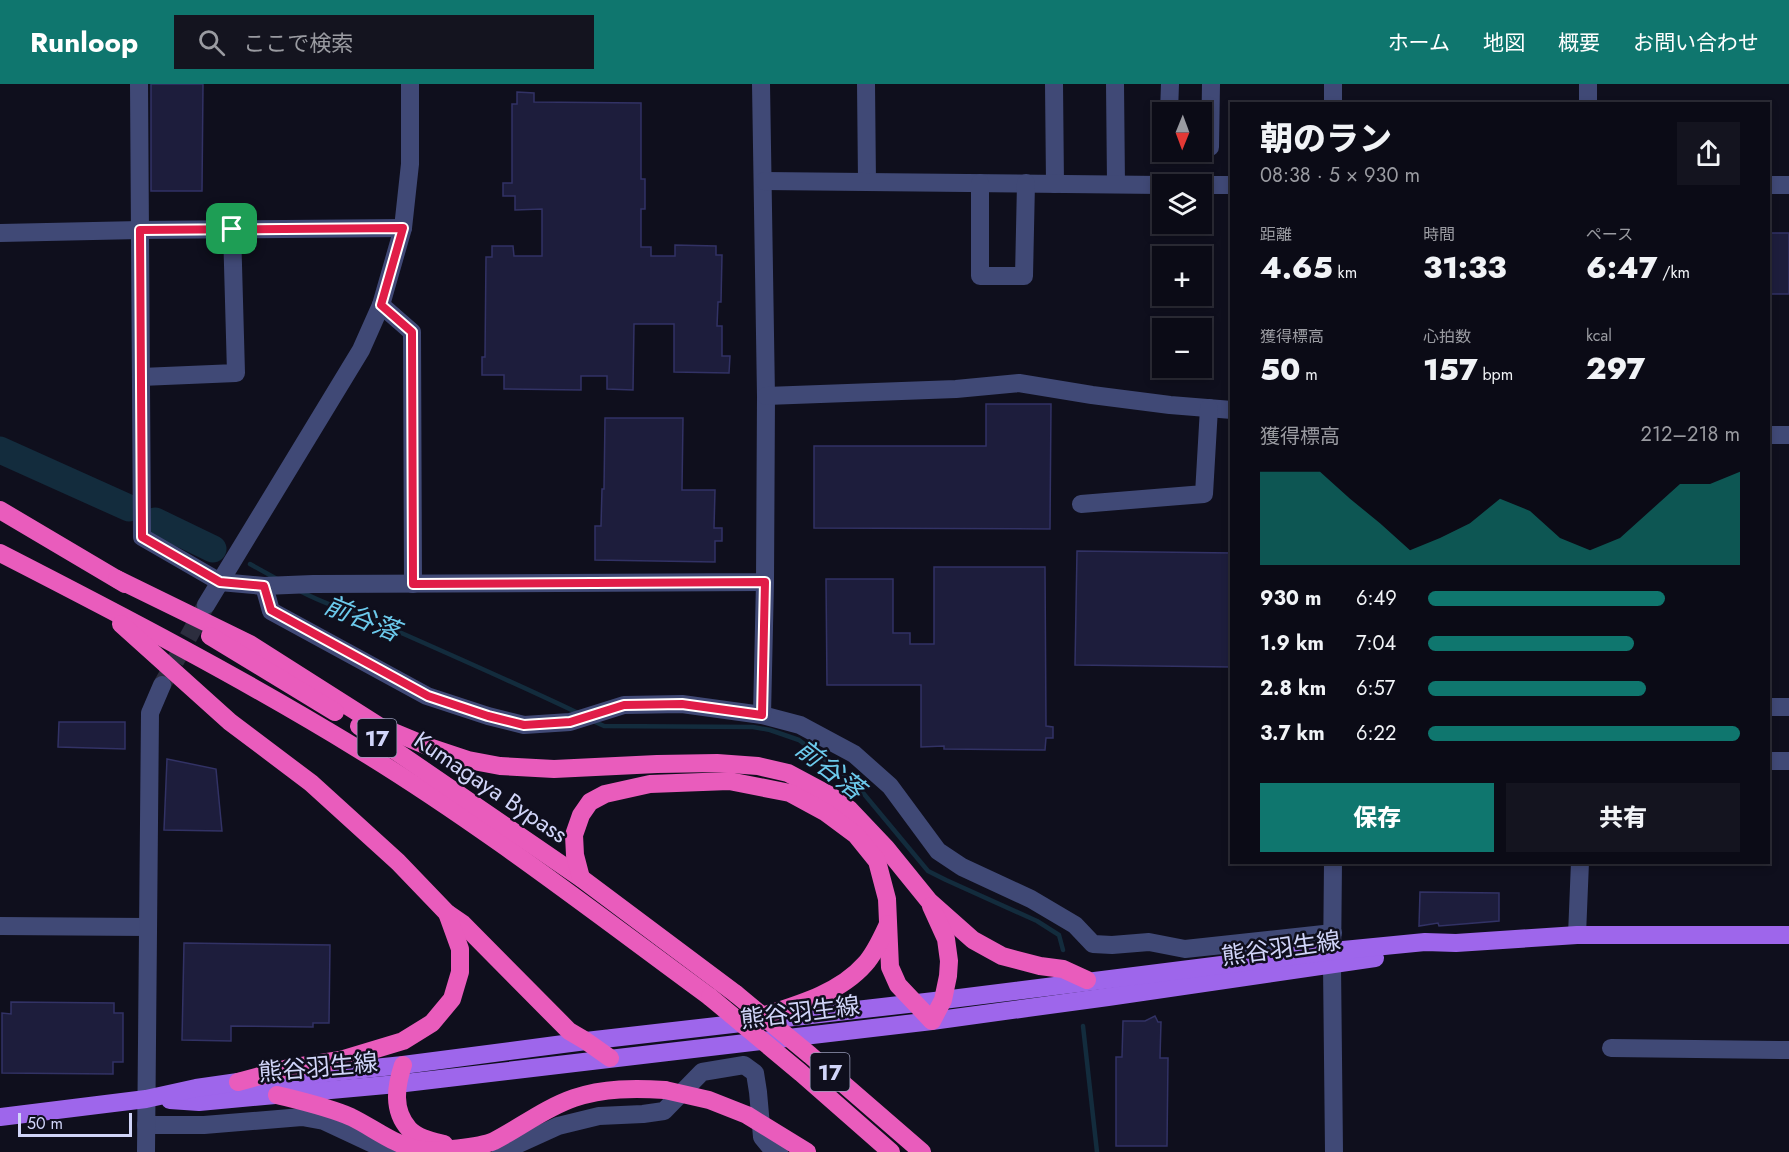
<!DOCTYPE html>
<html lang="ja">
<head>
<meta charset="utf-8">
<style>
	:root { --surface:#0b0b16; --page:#14141f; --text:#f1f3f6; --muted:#9a9ba1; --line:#2b2b35; --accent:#0f766e }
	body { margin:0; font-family:Jost,"Noto Sans JP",sans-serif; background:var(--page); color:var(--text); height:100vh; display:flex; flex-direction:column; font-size:22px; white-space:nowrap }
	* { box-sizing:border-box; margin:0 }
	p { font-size:20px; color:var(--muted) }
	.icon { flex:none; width:33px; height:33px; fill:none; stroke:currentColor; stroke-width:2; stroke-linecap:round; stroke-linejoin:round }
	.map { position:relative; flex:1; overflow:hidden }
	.details { position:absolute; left:1230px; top:18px; width:540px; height:762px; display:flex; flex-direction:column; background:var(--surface); border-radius:0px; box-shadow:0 3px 9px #0003,0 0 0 2px var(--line) }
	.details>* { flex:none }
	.needle { width:39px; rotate:181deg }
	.buttons { position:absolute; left:1152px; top:18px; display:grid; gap:12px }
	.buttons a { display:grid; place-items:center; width:60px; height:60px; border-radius:0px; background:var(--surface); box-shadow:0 3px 9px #0003,0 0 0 2px var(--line); font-size:30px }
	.scale { position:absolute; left:18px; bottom:15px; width:114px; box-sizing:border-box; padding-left:6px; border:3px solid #d1d5f9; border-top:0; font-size:16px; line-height:21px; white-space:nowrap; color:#d1d5f9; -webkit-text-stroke:4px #0f0f1d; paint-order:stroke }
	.pin { position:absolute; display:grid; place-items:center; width:51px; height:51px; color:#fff; margin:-26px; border-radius:12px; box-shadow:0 3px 9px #0006 }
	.round { display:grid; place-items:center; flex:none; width:63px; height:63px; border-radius:0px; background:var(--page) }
	.overview { display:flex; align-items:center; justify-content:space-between; height:102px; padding:0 30px }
	h1 { font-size:33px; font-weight:800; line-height:45px }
	.metrics { display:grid; grid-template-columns:repeat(3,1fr); gap:9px; height:102px; padding:6px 30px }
	.metrics div { display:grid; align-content:center }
	.metrics b { font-size:30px; font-weight:800 }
	.metrics small { font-size:16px; font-weight:400 }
	.metrics p { font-size:16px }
	.chart { height:168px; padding:12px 30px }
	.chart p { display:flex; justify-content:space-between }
	.chart svg { width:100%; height:108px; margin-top:6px; fill:var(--accent); opacity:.7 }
	.action { display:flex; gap:12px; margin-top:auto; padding:12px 30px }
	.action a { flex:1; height:69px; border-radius:0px; background:var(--accent); color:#fff; font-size:24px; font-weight:800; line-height:69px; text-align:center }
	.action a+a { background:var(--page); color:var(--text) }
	ul { padding:0 30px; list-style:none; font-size:20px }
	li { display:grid; grid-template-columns:96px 72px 1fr; align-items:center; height:45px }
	li i { height:15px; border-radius:8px; background:var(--accent) }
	header { display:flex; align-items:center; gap:36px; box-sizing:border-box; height:84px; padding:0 30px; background:var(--accent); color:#fff }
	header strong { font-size:28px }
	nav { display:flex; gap:33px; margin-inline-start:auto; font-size:21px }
	.search { width:420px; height:54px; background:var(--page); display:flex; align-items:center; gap:15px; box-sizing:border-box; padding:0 21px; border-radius:0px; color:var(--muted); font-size:22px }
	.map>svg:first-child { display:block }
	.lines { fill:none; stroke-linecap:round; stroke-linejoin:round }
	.stream { stroke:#132c3d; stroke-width:4.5 }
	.river { stroke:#132c3d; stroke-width:27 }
	.building { fill:#1d1d3c; stroke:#323265; stroke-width:1.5 }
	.minor-tunnel { stroke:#2c2d3e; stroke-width:18; stroke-dasharray:18 9; stroke-linecap:butt }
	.minor { stroke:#404976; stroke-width:18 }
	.major { stroke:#9e66eb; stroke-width:18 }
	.highway { stroke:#e95cbc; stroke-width:18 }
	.highway-bridge { stroke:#e95cbc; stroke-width:18 }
	.route-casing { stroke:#fff; stroke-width:12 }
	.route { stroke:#e11d48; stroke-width:8 }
	.labels { text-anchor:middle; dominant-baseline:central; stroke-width:5; stroke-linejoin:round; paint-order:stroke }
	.shield { fill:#0f0f1d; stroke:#979ab7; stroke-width:1.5 }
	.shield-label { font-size:22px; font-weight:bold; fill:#d1d5f9 }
	.street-label { font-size:24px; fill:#d1d5f9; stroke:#0f0f1d }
	.water-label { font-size:26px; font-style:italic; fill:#6ccaec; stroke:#0f0f1d }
</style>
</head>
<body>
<header>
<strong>Runloop</strong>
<div class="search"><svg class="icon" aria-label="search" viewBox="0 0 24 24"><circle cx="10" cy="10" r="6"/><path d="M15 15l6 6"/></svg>ここで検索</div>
<nav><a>ホーム</a><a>地図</a><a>概要</a><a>お問い合わせ</a></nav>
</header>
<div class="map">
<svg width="1789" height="1068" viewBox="0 0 1789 1068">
	<rect width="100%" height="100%" fill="#0f0f1d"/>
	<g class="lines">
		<!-- stream -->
		<g class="stream">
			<polyline points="250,480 277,495"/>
			<path d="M300 507C326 521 354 529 381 540 447 569 513 598 578 629"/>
			<polyline points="593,637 604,642 753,643 770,646 799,656 854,698 928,787 946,796 1037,837 1059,851 1063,866"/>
			<polyline points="1083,942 1097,1068"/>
		</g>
		<!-- river -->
		<g class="river">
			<polyline points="0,366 129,424"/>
			<polyline points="155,437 213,465"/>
		</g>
	</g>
	<!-- building -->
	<g class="building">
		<polygon points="151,0 203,0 202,107 151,107"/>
		<polygon points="517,8 534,9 534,18 641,19 641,95 645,95 645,125 641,125 641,163 651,163 651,172 675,172 675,161 716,162 716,171 722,171 721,218 718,218 717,242 722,242 722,272 730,272 729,289 674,288 674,240 634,240 633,306 607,305 607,292 581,292 581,306 504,305 504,291 482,291 482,273 485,273 486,173 492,173 492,162 513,162 514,172 542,172 542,125 515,126 515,112 503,112 503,99 512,99 512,20 517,20"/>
		<rect x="1768" y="149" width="21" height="61"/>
		<polygon points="986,320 1051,320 1050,445 814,444 814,362 986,362"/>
		<polygon points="605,334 683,334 682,406 715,406 714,444 722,444 722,457 715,457 715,478 595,476 595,442 601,442 602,405 604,405"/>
		<polygon points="1077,467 1232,469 1232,583 1075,581"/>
		<polygon points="934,483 1045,483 1046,642 1053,643 1053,654 1046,654 1045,666 944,665 944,662 921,663 921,601 827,601 826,495 893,495 893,549 910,549 910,560 934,560"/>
		<polygon points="59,638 125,638 125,665 58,663"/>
		<polygon points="167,675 216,685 222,747 164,746"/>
		<polygon points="1420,808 1499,809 1499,837 1439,842 1438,839 1419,842"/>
		<polygon points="184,859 330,861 329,939 313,939 313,943 231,942 231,957 182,956"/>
		<polygon points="11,918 114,919 114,929 123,929 123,978 113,978 113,990 2,989 2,929 11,930"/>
		<polygon points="1155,932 1158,938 1161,938 1160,974 1168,974 1167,1062 1116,1062 1116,973 1122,973 1123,937 1145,937"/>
	</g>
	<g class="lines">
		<!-- minor-tunnel -->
		<polyline class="minor-tunnel" points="162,601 206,521"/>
		<!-- minor -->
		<g class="minor">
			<polyline points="139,0 142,453 220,498 264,502 313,500 765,498 766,312 761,0"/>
			<polyline points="866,0 867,98"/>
			<polyline points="1054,0 1055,100"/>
			<polyline points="1115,0 1116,100"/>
			<polyline points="1333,0 1333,20"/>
			<polyline points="1588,20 1588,0"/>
			<polyline points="1169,28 1170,0"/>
			<polyline points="1202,63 1210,63 1211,0"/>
			<polyline points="764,97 1162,101"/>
			<polyline points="980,99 980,192 1024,192 1026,99"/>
			<polyline points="1202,101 1232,101"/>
			<polyline points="1768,101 1789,101"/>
			<polyline points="0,149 140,146 403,144"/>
			<polyline points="381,221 412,248 413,500"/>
			<polyline points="141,293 236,289 232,145"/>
			<polyline points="766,312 956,305 1019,299 1092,311 1170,321 1232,326"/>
			<polyline points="1768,351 1789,351"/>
			<polyline points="1081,420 1204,410 1209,324"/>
			<polyline points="264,502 271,527 427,612 488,632 524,641 570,638 624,621 682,620 762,631 800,641 854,670 890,702 938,767 962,783 1031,815 1075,841 1093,860 1112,861 1149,858 1185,865 1333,849"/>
			<polyline points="206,521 361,266 381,221 403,144 410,80 410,0"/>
			<polyline points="1768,623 1789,623"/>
			<polyline points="762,631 765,498"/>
			<polyline points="1768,677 1789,677"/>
			<polyline points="1333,778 1332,881 1334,1068"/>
			<polyline points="0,842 148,843"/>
			<polyline points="1577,851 1580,778"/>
			<polyline points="1611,964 1789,966"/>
			<polyline points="146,1041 204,1041 302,1033 324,1037 390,1068"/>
			<polyline points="146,1068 150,629 162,601"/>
			<polyline points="501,1068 558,1042 599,1032 643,1030 664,1027 702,988 744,981 755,989 758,1008 762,1053 771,1064 779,1068"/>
		</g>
		<!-- major -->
		<g class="major">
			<polyline points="170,1016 199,1018 397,1000 932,937 1108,913 1375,874"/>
			<polyline points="0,1033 146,1015 196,1004 238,998 403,981 586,957 943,916 1333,867 1425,858 1456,859 1577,851 1789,851"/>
		</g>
		<!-- highway -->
		<g class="highway">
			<polyline points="0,426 125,500"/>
			<path d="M0 469C121 531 242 594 358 665 481 740 594 828 710 913"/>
			<polyline points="117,495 250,560 379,642 432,664 468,676 500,682 554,685 657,680 717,679 758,682 788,689 831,712 849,725 886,764 929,817 973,856 1002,872 1040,882 1063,885 1087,896"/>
			<polyline points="121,540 230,638 311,699 398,778 447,829 463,840 569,947 586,957 610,974"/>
			<polyline points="210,552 335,628"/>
			<polyline points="359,642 581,794 736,910"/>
			<polyline points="581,794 575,771 574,751 581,731 590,718 605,710 650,700 729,697 790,709 825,728 856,751 877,777 887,815 890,883 898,901 932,937 943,916 948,892 949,877 946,855 931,822"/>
			<path d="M750 936C789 923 837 912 865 880 875 869 882 853 888 840"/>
			<path d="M403 981C396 1002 392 1026 409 1045 417 1054 432 1057 444 1060"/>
			<polyline points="238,998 289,984 340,976 403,957 432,939 452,915 460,888 460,865 447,829"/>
			<path d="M277 1011C301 1017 328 1023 351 1033 374 1044 395 1062 421 1066 436 1068 480 1063 494 1057 521 1043 545 1024 574 1014 604 1004 635 1004 665 1006"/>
		</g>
		<!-- highway-bridge -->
		<g class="highway-bridge">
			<polyline points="736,910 810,971 922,1068"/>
			<polyline points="710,913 801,989 891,1068"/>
			<polyline points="665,1006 709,1016 747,1031 807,1068"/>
		</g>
	</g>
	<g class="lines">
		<!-- route casing -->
		<g class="route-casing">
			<polygon id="route" points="403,144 381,221 412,248 413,500 765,498 762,631 682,620 624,621 570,638 524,641 488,632 428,612 271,526 264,502 220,498 142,453 140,146"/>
		</g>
		<!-- route -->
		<use href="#route" class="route"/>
	</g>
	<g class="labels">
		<!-- shield labels -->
		<g class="shield">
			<rect x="357.5" y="635" width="39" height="38" rx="4.5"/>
			<rect x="810.5" y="969" width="39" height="38" rx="4.5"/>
		</g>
		<g class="shield-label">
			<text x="377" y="654">17</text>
			<text x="830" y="988">17</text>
		</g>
		<!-- street labels -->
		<g class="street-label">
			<text transform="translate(491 703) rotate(34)">Kumagaya Bypass</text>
			<text transform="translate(1281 864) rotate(-8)">熊谷羽生線</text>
			<text transform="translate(800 928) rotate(-7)">熊谷羽生線</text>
			<text transform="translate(318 983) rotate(-5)">熊谷羽生線</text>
		</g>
		<!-- water labels -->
		<g class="water-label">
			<text transform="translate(362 534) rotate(22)">前谷落</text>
			<text transform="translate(830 685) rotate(38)">前谷落</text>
		</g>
	</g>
</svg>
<div class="buttons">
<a><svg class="needle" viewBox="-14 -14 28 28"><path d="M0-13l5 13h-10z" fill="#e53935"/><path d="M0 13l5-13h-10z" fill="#9a9ba1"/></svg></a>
<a><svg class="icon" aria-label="layers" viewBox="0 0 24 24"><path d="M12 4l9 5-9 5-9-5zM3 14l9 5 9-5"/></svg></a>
<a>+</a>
<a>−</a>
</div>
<div class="scale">50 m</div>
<div class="pin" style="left:232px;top:145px;background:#1e9e55"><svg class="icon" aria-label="arrive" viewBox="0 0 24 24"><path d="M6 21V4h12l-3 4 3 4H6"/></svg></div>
<section class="details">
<div class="overview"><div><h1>朝のラン</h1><p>08:38 · 5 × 930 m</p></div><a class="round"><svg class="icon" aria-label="share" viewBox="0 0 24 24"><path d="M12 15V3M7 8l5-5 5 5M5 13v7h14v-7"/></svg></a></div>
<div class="metrics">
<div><p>距離</p><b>4.65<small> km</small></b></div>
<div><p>時間</p><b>31:33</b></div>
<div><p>ペース</p><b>6:47<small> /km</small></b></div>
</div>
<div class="metrics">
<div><p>獲得標高</p><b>50<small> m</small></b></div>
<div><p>心拍数</p><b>157<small> bpm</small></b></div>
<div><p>kcal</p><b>297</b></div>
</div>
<div class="chart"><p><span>獲得標高</span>212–218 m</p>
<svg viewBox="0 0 160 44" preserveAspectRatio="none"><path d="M0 44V6L10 6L20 6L30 17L40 27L50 38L60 33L70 27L80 17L90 22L100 33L110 38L120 33L130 22L140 11L150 11L160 6V44z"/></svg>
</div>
<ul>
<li><b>930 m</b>6:49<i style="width:76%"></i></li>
<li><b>1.9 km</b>7:04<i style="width:66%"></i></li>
<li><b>2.8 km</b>6:57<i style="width:70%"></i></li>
<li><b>3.7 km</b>6:22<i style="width:100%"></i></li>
</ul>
<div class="action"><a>保存</a><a>共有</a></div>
</section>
</div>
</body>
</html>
